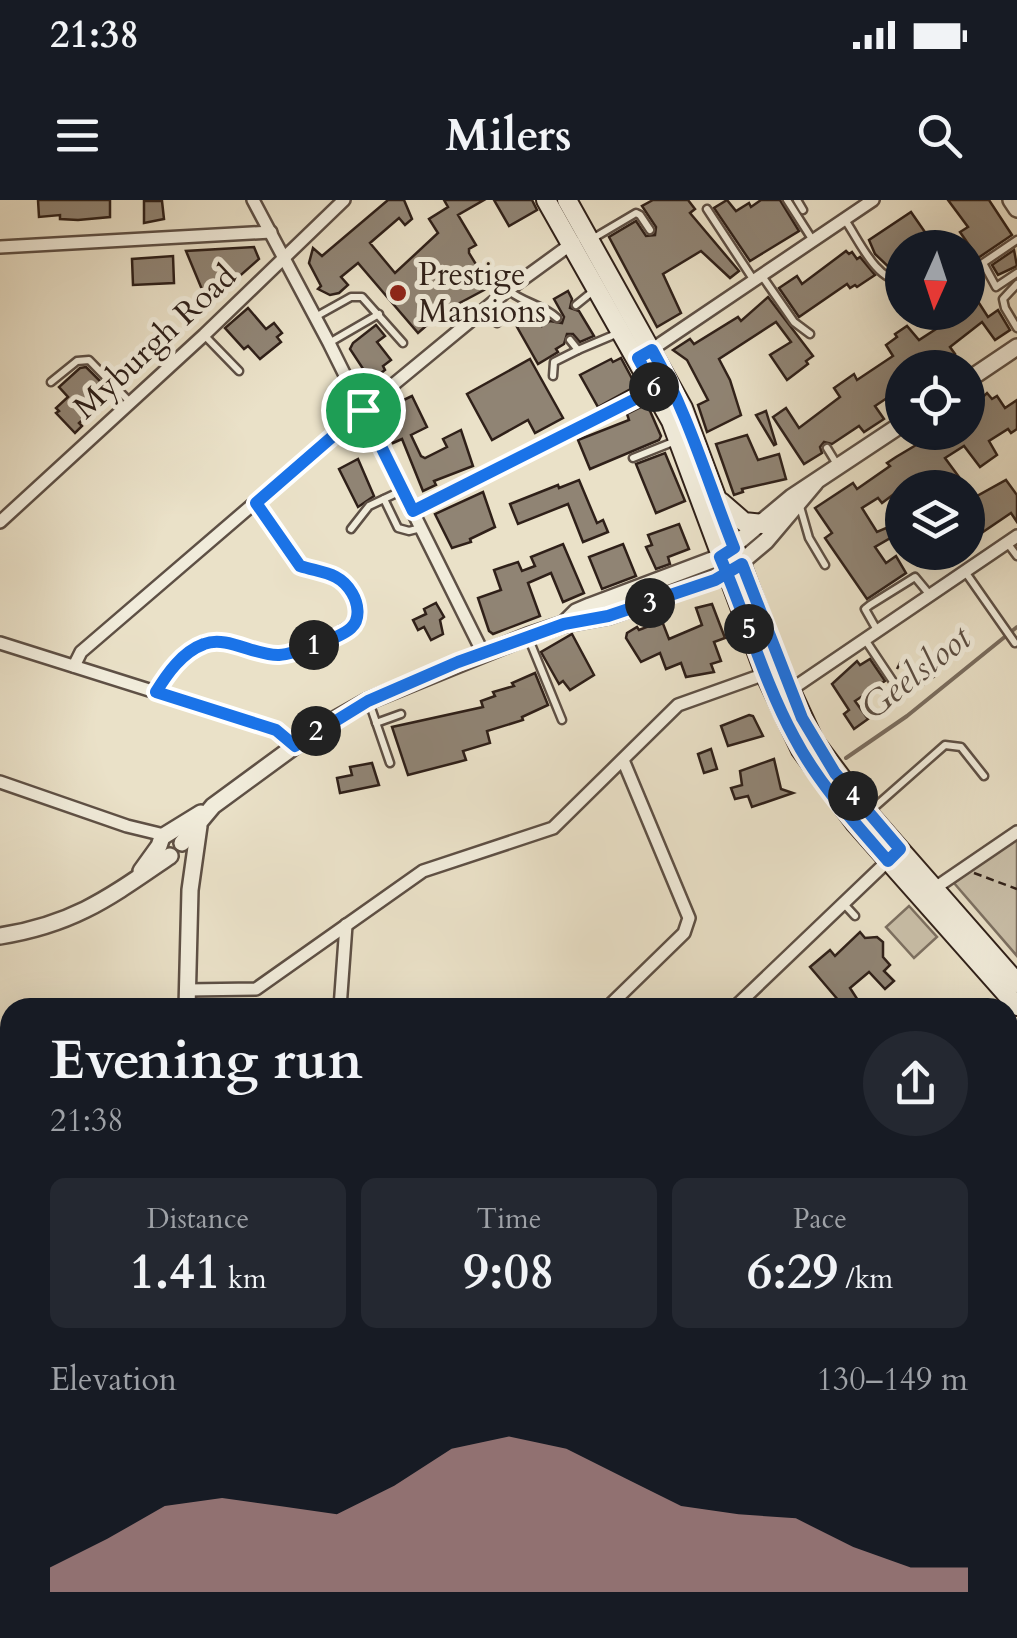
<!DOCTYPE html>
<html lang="en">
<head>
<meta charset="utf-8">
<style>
	:root { --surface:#171b24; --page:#242831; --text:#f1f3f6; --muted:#9ea1a6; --accent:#c59692 }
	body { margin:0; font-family:Cardo,serif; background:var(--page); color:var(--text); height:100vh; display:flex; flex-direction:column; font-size:38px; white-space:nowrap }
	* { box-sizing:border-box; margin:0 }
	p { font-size:32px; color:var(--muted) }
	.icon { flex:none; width:55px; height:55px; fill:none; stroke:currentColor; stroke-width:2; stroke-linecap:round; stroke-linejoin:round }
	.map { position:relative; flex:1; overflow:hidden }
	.side { position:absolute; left:0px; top:798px; width:1018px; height:642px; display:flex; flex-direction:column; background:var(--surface); border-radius:30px 30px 0 0; box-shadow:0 10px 40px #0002 }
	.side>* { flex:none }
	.needle { width:65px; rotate:183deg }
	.fabs { position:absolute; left:885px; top:30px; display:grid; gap:20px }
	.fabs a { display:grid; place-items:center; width:100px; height:100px; border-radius:50%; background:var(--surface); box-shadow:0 10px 40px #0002; font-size:50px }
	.pin { position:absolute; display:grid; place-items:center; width:85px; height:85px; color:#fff; margin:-42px; border:5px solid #fff; border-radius:50%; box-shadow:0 2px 10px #0007 }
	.km { position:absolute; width:50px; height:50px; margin:-25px; border-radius:50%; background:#222; color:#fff; font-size:28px; line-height:50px; text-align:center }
	.round { display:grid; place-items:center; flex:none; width:105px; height:105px; border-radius:52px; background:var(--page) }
	.summary { display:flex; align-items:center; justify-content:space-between; height:170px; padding:0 50px }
	h1 { font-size:55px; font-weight:800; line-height:75px }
	.figures { display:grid; grid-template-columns:repeat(3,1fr); gap:15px; height:170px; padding:10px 50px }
	.figures div { display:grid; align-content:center; border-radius:15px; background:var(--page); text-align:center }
	.figures b { font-size:50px; font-weight:800 }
	.figures small { font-size:28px; font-weight:400 }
	.figures p { font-size:28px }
	.chart { height:280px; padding:20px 50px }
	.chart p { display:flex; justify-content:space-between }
	.chart svg { width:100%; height:180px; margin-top:10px; fill:var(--accent); opacity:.7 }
	.status { display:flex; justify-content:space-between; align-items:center; height:70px; padding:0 50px; background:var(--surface); direction:ltr }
	.status svg { height:28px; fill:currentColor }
	header { display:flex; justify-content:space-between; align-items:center; height:130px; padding:0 50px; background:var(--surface); font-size:45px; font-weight:800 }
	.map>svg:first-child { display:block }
	.green { fill:#cac0aa; stroke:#7c7062; stroke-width:2.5 }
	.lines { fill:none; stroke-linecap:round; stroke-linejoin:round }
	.stream { stroke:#796c5e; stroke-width:4 }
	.building { fill:#908474; stroke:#2f2019; stroke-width:2.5 }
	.service-casing { stroke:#5e5045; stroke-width:11 }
	.minor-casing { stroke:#5e5045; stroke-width:16 }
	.tertiary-casing { stroke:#5e5045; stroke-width:20 }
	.secondary-casing { stroke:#2f2019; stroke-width:22 }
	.path { stroke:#2f2019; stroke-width:2.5; stroke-dasharray:8 5; stroke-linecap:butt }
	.service { stroke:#f1ecdb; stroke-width:6 }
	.minor { stroke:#f1ecdb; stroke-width:11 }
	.tertiary { stroke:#f1ecdb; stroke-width:15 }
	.secondary { stroke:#f1ecdb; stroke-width:18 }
	.route-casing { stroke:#fff; stroke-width:20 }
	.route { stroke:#1a73e8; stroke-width:12 }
	.poi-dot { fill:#8f2418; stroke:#f1ecdb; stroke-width:4 }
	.labels { text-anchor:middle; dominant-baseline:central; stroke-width:10; stroke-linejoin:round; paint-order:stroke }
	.poi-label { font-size:32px; fill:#2f2019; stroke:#f1ecdb; text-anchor:start }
	.street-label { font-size:32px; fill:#2f2019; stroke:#f1ecdb }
	.water-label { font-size:35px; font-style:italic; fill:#5a4c41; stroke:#f1ecdb }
</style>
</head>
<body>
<div class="status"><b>21:38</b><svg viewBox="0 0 49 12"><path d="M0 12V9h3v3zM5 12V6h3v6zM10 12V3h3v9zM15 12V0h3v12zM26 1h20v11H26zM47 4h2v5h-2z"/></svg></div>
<header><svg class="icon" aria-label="menu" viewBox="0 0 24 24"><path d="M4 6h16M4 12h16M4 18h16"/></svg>Milers<svg class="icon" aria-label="search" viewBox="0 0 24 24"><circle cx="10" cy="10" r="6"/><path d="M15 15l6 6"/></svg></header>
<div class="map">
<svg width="1017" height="1438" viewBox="0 0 1017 1438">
	<rect width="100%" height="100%" fill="#eae1c8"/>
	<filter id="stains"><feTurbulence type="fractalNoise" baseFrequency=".002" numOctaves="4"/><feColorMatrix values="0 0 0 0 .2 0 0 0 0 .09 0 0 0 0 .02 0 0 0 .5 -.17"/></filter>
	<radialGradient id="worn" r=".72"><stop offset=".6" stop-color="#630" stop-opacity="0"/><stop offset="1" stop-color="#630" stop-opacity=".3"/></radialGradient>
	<!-- green -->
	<g class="green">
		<polygon points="1017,637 1017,756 954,683"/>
		<polygon points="909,706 937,737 914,758 886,727"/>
		<polygon points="602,1430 784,1430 768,1438 595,1438"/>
	</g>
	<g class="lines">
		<!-- stream -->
		<polyline class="stream" points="846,558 907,516 1017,427"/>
	</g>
	<!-- building -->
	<g class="building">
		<polygon points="38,0 110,0 110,17 78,20 60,19 60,15 39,17"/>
		<polygon points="388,0 404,0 412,19 405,25 399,18 370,43 395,73 438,33 429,19 448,7 444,0 484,0 458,15 476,45 469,49 469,53 482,74 477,77 484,90 441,113 418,133 358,63 341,77 348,85 339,93 330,95 318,89 321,86 309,63 313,48 322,56"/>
		<polygon points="494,0 532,0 537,10 509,26"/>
		<polygon points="653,0 688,0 695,9 690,13 739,71 730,78 701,51 663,74 681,113 657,127 609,37 636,21 646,36 655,35 656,27 642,6"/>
		<polygon points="727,0 736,11 749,3 751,7 761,0 780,0 799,31 750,61 714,8"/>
		<polygon points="948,0 989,0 1012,35 978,58 960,32 968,27"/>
		<polygon points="144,1 162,1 164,19 144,23"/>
		<polygon points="911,12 936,48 902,48 902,69 895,73 875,54 869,40"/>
		<polygon points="254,47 259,59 208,104 186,51"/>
		<polygon points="1014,50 1017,66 998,75 992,65"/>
		<polygon points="846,51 849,54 852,52 857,59 860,57 875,75 857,87 855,85 850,88 847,84 799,117 779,88 797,76 802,84"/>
		<polygon points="173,56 174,83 133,85 132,59"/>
		<polygon points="968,86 988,117 998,110 1010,130 995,140 982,122 950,147 955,154 934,168 902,168 902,192 895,198 893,194 875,206 884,219 864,232 859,226 832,244 824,242 820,247 822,253 804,264 773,217 786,208 799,228 840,197 834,188 854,174 857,180 893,156 886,145 897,137 895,134 907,126 919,140 953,118 948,112 968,112"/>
		<polygon points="568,91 572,99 570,108 579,111 594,136 580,142 573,134 567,134 564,144 556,149 558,152 538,164 517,127 536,116 542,126 550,121 562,123 564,117 554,99"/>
		<polygon points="768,97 813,156 806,161 808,164 787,180 770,155 791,142 776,122 719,159 730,180 741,215 707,232 698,205 708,200 687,160 673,150 690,139 694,144 738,117 741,121"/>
		<polygon points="248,108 266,129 274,123 282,133 277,137 281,142 260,159 248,146 244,149 225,128"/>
		<polygon points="376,125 385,136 377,142 391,160 383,166 385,170 371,181 350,149 353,143"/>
		<polygon points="621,158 636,186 598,207 580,175 611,159 613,162"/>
		<polygon points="530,159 563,218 535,233 528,220 492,240 467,194"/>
		<polygon points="86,167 112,193 79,223 82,226 75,233 56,213 59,211 56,208 68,197 59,187 80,168"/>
		<polygon points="987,193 992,199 997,196 1005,208 1017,200 1017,229 1011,233 1008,229 989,241 997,255 980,267 964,246 945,258 959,277 944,288 902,288 882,303 878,298 862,308 877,332 886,328 892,337 875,347 886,363 896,356 906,373 867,399 825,338 832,333 815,308 853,283 857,289 890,266 887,263 896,257 938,232 968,232 968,211"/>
		<polygon points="412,196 427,227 411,235 421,256 425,258 447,247 443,239 461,230 473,266 434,281 436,285 423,291 402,239 393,243 383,223 387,214 394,215 391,206"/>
		<polygon points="647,204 661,236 659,240 590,269 578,240 629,220 627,214"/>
		<polygon points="766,211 776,244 774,245 756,215"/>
		<polygon points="747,235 758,260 779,254 786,279 742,289 743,292 734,295 716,244"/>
		<polygon points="665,253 685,301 656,313 636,264"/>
		<polygon points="358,259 374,296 358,307 339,269"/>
		<polygon points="579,280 597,323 603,320 608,332 583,342 568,304 518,324 510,304 558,285 559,288"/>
		<polygon points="1006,280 1017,295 1017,322 1011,313 977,336 968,323 968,301"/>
		<polygon points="483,292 495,327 470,339 471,342 452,348 435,314"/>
		<polygon points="679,324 689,349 668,357 670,364 656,369 646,347 652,345 648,335"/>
		<polygon points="563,344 584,393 563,402 551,373 528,383 540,416 493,434 489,431 478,398 501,390 494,370 518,362 522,371 535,366 531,357"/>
		<polygon points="623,344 636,376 602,389 589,357"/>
		<polygon points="436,403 444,417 440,420 443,434 431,440 424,427 418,430 413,420 426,414 424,409"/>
		<polygon points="712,404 725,438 714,442 721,461 711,464 714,472 686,477 681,463 666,469 660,453 641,462 626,438 627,433 637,427 639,430 662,421 669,439 702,425 696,408"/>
		<polygon points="572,434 594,475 570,490 563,481 559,484 541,452"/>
		<polygon points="870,459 885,481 855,501 868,519 854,529 844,514 849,510 832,484 857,461 860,465"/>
		<polygon points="928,465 935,476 920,487 912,476"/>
		<polygon points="535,473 548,505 522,517 523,520 487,531 490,543 463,551 466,560 408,575 392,527 483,507 481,501 495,496 493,492 514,486 512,483"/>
		<polygon points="749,515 753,516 763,536 728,546 721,526"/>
		<polygon points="711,549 717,569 704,573 698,554"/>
		<polygon points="774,559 781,589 793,593 752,607 748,596 735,599 731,588 742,585 740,571"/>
		<polygon points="372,563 379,585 340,593 337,578 352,575 350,567"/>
		<polygon points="860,732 865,738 877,737 883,742 883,757 890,765 884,771 894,781 885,789 869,772 850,788 863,808 845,808 810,767 830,750 835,756"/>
	</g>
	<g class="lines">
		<!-- service casing -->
		<g class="service-casing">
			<g id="service">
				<polyline points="787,0 812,39"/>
				<polyline points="797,0 803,10"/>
				<polyline points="707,9 753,79"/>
				<path d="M845 20C859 40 876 81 902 81"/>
				<polyline points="592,39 636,13 640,15 650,30"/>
				<polyline points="1017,40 983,63 996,87 1017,73"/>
				<polyline points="762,76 794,122 810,134"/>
				<polyline points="1017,84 1003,99 1005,108 1017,128"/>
				<path d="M508 90C523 103 544 105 557 118"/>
				<polyline points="576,105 592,92"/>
				<polyline points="317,116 351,97 362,97 403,143"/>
				<polyline points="497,123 504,113 498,100"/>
				<polyline points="205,136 239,171"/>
				<polyline points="570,140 578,150 616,134"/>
				<polyline points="329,143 379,114"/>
				<polyline points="553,176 554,162 578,150"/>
				<polyline points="51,182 77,161 89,160 129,201"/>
				<polyline points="827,248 838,266"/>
				<polyline points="633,258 678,240"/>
				<polyline points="384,299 398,328 409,331 421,328"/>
				<polyline points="799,303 809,338 825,365"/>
				<polyline points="351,329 369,306 403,290"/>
				<polyline points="1008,344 1017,356"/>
				<polyline points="966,373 1015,443"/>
				<polyline points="877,430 865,409 870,405 915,377 930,395"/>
				<polyline points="528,437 562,520"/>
				<polyline points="866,441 898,489 908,483"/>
				<polyline points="369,502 390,563"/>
				<polyline points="376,523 401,514"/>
				<polyline points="869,612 945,545 961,547 984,576"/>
				<polyline points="844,704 855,716"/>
				<polyline points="1008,903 1017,913"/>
				<polyline points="1008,1319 1017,1330"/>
			</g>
		</g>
		<!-- minor casing -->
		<g class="minor-casing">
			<g id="minor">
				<polyline points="253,0 329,143 483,453"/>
				<polyline points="0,47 271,32"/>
				<polyline points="648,152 873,0"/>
				<polyline points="413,311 655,189"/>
				<polyline points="0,322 204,135 344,0"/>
				<polyline points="0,443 276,530 295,546"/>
				<polyline points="74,466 81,452 371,203 508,90 574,42"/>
				<polyline points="789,491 1017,336"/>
				<path d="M156 492C167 473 183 450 205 444 226 437 253 452 275 454 292 455 353 434 357 417 360 406 355 395 349 387 337 371 319 372 301 366L255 303"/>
				<polyline points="0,582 127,626 164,635"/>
				<polyline points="935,688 1017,632"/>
				<polyline points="187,790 256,789 423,671 553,628 678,505 765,474"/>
				<polyline points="340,808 346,725"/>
				<polyline points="607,808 684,733 689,718 623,560"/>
				<polyline points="734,808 893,656"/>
				<polyline points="0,975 10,966"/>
				<polyline points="1008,1341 1017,1339"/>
				<polyline points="15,1438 21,1430"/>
				<polyline points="253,1438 260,1430"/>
				<polyline points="491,1438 497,1430"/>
				<polyline points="930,1438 941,1430"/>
			</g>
		</g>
		<!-- tertiary casing -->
		<g class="tertiary-casing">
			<g id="tertiary">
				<polyline points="1011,0 1017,9"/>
				<polyline points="968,180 1017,147"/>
				<polyline points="564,424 576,412 590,406 720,357 792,297 902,224"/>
				<polyline points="182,643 213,606 318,529 368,501 528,436 564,424 608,416 727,374 766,341 815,283"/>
				<polyline points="141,671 159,646 162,637 201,613"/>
				<path d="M0 736C75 724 110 697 170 656"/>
				<polyline points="187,808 190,690 199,626"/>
				<polyline points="0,1173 10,1162"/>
			</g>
		</g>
		<!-- secondary casing -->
		<g class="secondary-casing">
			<g id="secondary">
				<polyline points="546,0 671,221 765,474 801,550 855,623 1017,806"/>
				<polyline points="567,0 683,208 778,463 814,541 868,613 1017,783"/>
				<polyline points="721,302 744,322 763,324"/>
			</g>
		</g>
		<!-- path -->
		<g class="path">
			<polyline points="897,469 902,459"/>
			<polyline points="866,489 872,492 882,486"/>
			<polyline points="974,673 1017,689"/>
			<polyline points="625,1438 641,1430"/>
			<polyline points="651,1438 656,1430"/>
			<polyline points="677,1438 681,1430"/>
			<polyline points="693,1438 695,1430"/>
		</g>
		<!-- service -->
		<use href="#service" class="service"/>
		<!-- minor -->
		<use href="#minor" class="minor"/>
		<!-- tertiary -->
		<use href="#tertiary" class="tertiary"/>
		<!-- secondary -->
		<use href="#secondary" class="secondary"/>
	</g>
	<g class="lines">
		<!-- route casing -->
		<g class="route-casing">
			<path id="route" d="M363 210 256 303 300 366C322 373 340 372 352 393 358 403 361 419 351 428 340 438 294 454 279 455 255 456 227 435 204 444 182 452 167 474 156 492L276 530 295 546 368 501 458 462 564 424 608 416 715 380 742 364 802 518 835 573 900 649 888 661C854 622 818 583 794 537 763 480 746 416 720 357L734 348C707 280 688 213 652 150L638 158 655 189 413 311 363 210"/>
		</g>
		<!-- route -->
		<use href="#route" class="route"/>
	</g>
	<!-- markers -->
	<circle class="poi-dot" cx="398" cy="93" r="10"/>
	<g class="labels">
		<!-- poi labels -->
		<g class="poi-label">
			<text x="418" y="75">Prestige<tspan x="418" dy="37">Mansions</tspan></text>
		</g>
		<!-- street labels -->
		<g class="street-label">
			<text transform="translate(155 142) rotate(-43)">Myburgh Road</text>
		</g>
		<!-- water labels -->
		<g class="water-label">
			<text transform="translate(916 473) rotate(-38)">Geelsloot</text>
		</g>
	</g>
	<rect width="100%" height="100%" filter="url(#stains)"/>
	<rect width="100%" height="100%" fill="url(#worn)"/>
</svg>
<div class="fabs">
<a><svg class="needle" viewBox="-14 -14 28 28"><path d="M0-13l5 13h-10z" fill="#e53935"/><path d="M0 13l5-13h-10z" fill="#9ea1a6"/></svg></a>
<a><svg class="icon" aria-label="locate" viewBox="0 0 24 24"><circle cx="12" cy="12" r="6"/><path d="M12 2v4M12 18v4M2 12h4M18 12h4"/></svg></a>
<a><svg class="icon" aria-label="layers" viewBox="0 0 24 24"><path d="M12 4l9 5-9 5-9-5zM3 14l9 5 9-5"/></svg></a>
</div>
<div class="pin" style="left:363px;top:210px;background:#1e9e55"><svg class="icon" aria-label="arrive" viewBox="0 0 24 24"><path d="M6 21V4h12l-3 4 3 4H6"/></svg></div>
<b class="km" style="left:314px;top:445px">1</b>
<b class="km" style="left:316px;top:531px">2</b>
<b class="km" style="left:650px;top:403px">3</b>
<b class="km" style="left:853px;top:596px">4</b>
<b class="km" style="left:749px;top:429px">5</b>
<b class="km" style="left:654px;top:187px">6</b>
<section class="side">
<div class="summary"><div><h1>Evening run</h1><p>21:38</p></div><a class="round"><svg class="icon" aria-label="share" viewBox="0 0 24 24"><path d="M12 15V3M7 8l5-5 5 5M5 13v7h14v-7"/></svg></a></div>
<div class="figures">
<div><p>Distance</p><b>1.41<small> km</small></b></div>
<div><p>Time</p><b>9:08</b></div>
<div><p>Pace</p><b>6:29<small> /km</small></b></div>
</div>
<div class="chart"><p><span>Elevation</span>130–149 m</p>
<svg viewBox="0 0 160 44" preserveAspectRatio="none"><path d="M0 44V38L10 31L20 23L30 21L40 23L50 25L60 18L70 9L80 6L90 9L100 16L110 23L120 25L130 26L140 33L150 38L160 38V44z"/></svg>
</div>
</section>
</div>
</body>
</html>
